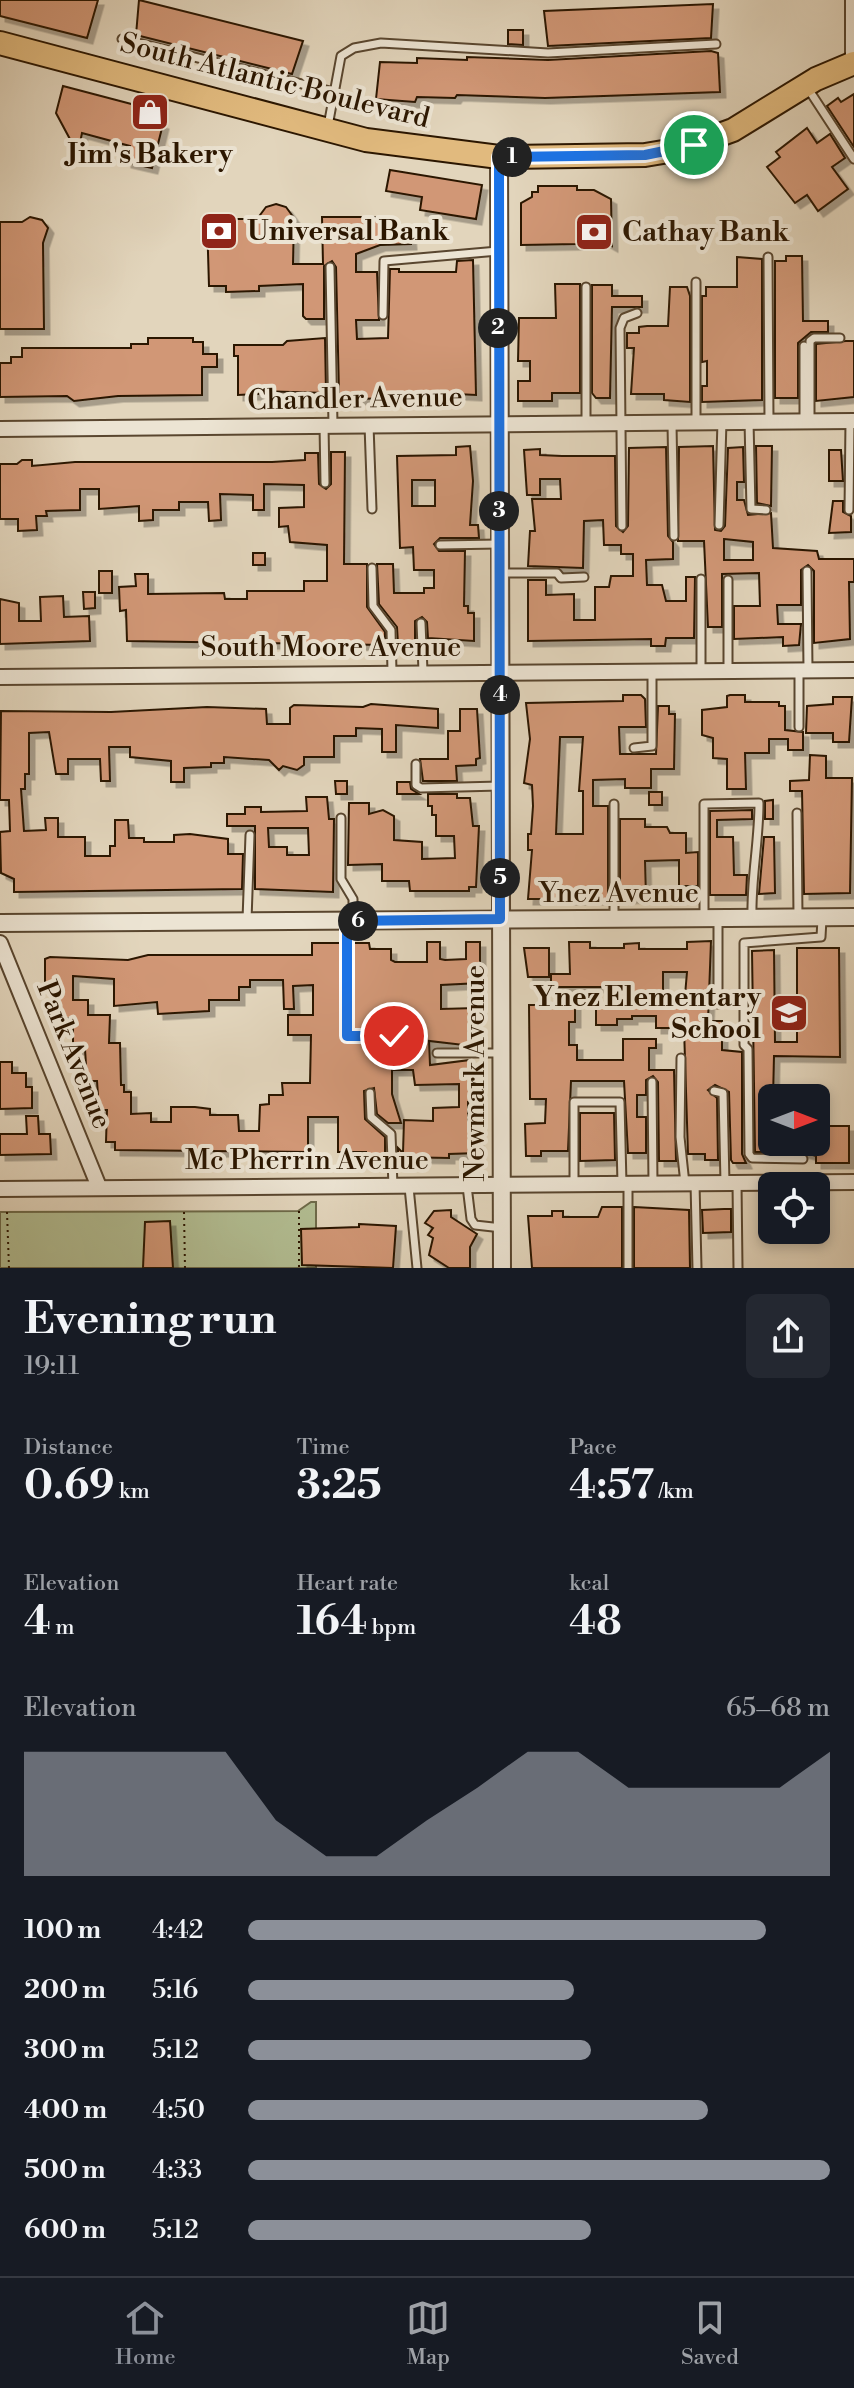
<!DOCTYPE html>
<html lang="en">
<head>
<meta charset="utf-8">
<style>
	:root { --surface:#171b24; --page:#242831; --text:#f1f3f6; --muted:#9ea1a6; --line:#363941; --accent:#8c9099 }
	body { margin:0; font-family:"Libre Bodoni",serif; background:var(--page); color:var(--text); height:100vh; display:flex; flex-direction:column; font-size:30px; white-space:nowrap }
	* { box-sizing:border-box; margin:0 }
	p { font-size:26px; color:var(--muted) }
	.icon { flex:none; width:44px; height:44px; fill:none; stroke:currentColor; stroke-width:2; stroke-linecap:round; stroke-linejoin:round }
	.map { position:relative; height:1268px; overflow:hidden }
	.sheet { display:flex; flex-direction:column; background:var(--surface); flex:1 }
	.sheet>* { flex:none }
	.needle { width:52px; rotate:90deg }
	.controls { position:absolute; left:758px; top:1084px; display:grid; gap:16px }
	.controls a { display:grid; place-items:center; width:72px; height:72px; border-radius:12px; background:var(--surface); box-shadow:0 4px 12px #0003; font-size:40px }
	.pin { position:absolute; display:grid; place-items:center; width:68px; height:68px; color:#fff; margin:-34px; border:4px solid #fff; border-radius:50%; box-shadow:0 2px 8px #0007 }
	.km { position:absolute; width:40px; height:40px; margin:-20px; border-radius:50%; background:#222; color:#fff; font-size:22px; line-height:40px; text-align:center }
	.round { display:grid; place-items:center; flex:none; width:84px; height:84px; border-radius:12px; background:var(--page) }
	.summary { display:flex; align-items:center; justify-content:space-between; height:136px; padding:0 24px }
	h1 { font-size:44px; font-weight:700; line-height:60px }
	.stats { display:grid; grid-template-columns:repeat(3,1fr); gap:12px; height:136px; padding:8px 24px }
	.stats div { display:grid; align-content:center }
	.stats b { font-size:40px; font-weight:700 }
	.stats small { font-size:22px; font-weight:400 }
	.stats p { font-size:22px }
	.chart { height:224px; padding:16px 24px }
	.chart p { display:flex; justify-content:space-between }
	.chart svg { width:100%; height:144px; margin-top:8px; fill:var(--accent); opacity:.7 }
	ul { padding:0 24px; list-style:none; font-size:26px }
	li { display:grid; grid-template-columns:128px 96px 1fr; align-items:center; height:60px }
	li i { height:20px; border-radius:10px; background:var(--accent) }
	.tabs { display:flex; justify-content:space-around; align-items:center; height:112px; border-top:2px solid var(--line); background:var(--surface); font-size:22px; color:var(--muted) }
	.tabs a { display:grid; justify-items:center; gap:4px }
	.tabs .current { color:var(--accent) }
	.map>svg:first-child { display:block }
	.green { fill:#b2bd92; stroke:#6e6a49; stroke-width:2 }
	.building { fill:#d19776; stroke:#2b1600; stroke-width:2; fill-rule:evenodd; filter:url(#shadow) }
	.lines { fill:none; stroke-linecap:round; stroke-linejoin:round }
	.service-casing { stroke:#59462f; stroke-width:11 }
	.minor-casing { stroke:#59462f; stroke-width:18 }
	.tertiary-casing { stroke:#59462f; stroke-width:20 }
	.primary-casing { stroke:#2b1600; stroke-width:26 }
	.path { stroke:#2b1600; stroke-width:2; stroke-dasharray:2 4; stroke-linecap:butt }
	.service { stroke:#ece4d3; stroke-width:7 }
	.minor { stroke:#ece4d3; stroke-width:14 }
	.tertiary { stroke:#ece4d3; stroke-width:16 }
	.primary { stroke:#e1ba7e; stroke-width:22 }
	.route-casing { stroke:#fff; stroke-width:16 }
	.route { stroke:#1a73e8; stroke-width:10 }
	.labels { text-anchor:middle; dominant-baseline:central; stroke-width:8; stroke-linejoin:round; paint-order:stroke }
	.street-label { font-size:28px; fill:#2b1600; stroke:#ece4d3 }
	.poi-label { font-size:28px; font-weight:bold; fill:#2b1600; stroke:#ece4d3; text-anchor:start }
</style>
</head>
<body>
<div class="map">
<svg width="854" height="1268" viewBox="0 0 854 1268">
	<defs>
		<filter id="shadow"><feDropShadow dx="5.5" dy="5.5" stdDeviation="0" flood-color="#0004"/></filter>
	</defs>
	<rect width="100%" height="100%" fill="#e2d5bc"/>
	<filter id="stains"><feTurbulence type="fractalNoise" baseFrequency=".0025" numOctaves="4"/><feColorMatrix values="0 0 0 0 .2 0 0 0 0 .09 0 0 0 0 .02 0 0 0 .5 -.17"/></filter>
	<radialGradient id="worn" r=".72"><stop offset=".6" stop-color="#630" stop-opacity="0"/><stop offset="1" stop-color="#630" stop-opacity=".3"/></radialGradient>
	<!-- green -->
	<polygon class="green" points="311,1202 316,1202 316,1268 0,1268 0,1212 298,1211"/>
	<!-- building -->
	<g class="building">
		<polygon points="0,0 98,0 87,38 0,16"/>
		<polygon points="139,0 303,41 292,74 136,35"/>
		<polygon points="713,4 711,38 548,46 544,11"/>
		<polygon points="508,30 523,30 523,45 508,44"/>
		<polygon points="711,51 718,53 720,92 545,98 457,95 455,98 417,97 415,102 376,99 380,62 417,63 417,58 467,60 467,57 548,60"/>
		<polygon points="63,86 158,111 156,122 163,124 152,168 126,162 130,146 82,133 80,143 71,141 56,113"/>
		<polygon points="854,94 854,147 827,106 838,98 841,102"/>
		<polygon points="807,128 817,143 830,134 845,158 832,167 848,189 818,211 807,195 795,203 767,167 780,157 776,152"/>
		<polygon points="390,170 482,185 476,219 420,210 422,197 386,191"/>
		<polygon points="538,186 577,186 577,190 594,190 611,199 612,246 577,226 577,244 521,245 521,203 532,197 532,192 538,192"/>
		<polygon points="276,204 286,207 294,218 293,264 323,264 322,217 382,217 383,232 410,232 411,244 380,245 356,254 356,272 377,272 379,320 356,320 357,339 388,338 390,269 399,269 399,272 456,272 457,261 473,260 476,395 419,392 415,398 346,399 339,393 336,267 332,261 324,266 324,319 306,319 303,316 303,284 259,286 259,291 226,292 226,286 209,286 207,219 257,219 266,207"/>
		<polygon points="30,217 42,220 48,228 43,243 44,329 0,329 0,222 22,222"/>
		<polygon points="786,256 802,256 803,321 828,321 828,332 811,332 798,343 798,398 775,398 775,261 786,261"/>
		<polygon points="737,257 762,259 762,400 702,402 702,386 707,386 707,361 702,362 702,296 706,296 706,287 737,287"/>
		<polygon points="555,284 580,284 580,393 552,393 552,401 518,401 518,381 530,381 530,361 518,361 519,318 556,318"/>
		<polygon points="592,285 612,285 612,296 642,296 642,307 612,307 610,398 596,398 592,393"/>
		<polygon points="670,287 687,287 690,296 690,402 664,400 664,394 631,394 634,348 627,348 627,333 639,333 639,327 647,326 668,326"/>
		<polygon points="148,338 193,338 193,342 203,342 203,354 217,354 217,367 202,367 202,395 118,396 74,401 67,396 0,397 0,363 11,363 11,357 22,357 22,348 131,348 131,344 148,344"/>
		<polygon points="325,338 326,393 258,391 258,394 238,395 238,356 234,356 234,345 283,345 287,341"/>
		<polygon points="846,341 854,341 854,397 816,401 816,344"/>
		<path d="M470 446 473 481 470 525H478L479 538H440L434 544 439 551H465L464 606H468V613H474V641L428 638 427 622 422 617 415 621V642L398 644 397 627 379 604 377 564H393L394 593H424V588H434V570H414L413 547 400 548 397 456 456 455V447ZM412 480H435V506H412Z"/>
		<path d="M713 446 715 530 721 531 725 526 728 448 743 447 744 482H737V500H744L748 515 771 513 773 548 817 551 819 559H854V582H849L850 639 814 643V571L808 565 801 570V605H777L778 624H801L799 645 783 646V637L734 639V606H760L759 573 722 574V627H708L704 541H678L679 447ZM724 539 753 542V560H724Z"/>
		<polygon points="756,446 772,446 771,506 757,503"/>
		<polygon points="666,447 668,536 673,542 673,559 646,560 647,585 662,585 666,601 686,601 686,577 695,577 694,638 666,638 665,646 651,646 651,639 528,641 528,580 546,580 546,595 574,594 574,620 595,620 595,587 609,587 611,576 633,576 633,554 621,554 621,545 604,545 603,520 584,521 583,568 528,566 530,531 535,531 532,499 561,499 560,479 540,479 540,495 527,495 524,450 540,449 540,455 562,456 615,456 616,526 623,532 628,526 629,448"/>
		<polygon points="829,450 841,450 843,481 829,481"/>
		<polygon points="331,452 345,452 344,564 367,564 367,607 385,632 385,645 127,641 126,610 120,611 119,587 136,586 135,574 148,574 148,594 224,593 225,599 247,599 247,591 304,591 304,581 327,581 327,545 290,542 288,526 279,527 279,508 304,507 304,485 264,484 264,510 253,510 253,495 220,494 221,520 209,521 208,502 179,502 179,510 153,510 153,520 139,521 139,506 99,509 99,489 80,489 80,510 46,511 47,516 36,516 37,530 18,531 18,519 0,519 0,464 17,464 22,460 32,460 32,466 75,462 272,462 305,460 305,453 318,453 319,484 326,489 331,484"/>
		<polygon points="833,501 843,501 843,512 851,516 851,532 829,533"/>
		<rect x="253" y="553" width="12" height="12"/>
		<rect x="99" y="571" width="13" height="22"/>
		<polygon points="83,592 95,592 95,608 84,609"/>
		<polygon points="63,596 64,617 89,616 90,641 0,644 0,599 19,603 19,621 41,621 40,597"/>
		<path d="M623 695H641L645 699 646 727H619L620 754H656L658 706H669V714H675L674 769H651V788H625V779L593 780V806H608V899H528L532 850H528V834H531L533 806 532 785 524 783 530 739 526 703 623 701ZM560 737H583L579 791H583V834H556Z"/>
		<polygon points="730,695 745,695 745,702 779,702 779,706 785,706 785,730 803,732 803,750 788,750 788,739 769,739 769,753 745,753 746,789 727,789 727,759 713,758 713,738 702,735 702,710 727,707 727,696"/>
		<polygon points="833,697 852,697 849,742 833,742 833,733 806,733 807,706 833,704"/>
		<polygon points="371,704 438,709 438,728 396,725 396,752 382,752 382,729 356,728 356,736 334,736 334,757 304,757 304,765 297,770 283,766 279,770 269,760 224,757 224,763 211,763 211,767 184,768 184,782 171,782 171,761 130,757 130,747 109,747 110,781 101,781 100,759 68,759 68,774 56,774 49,732 29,733 29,774 25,774 25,789 21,789 24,831 46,830 45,818 58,818 58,837 85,837 85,856 110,856 110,846 115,846 115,820 128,820 129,838 144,838 144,842 174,842 174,835 190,834 228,839 228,854 243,854 242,889 14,892 14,879 1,873 0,832 10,831 9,800 0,800 1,711 111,712 207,707 266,709 267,724 290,724 290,708 294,705 363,707"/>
		<polygon points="460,709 477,709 480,758 476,759 476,765 456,766 457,781 423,781 420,759 448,759 448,731 460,731"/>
		<polygon points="810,755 826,756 826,778 852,778 850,893 804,894 802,791 790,791 790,781 809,780"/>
		<polygon points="335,781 347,781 347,794 336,794"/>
		<polygon points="397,782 410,782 411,789 419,794 397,794"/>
		<rect x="649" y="792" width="13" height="13"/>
		<polygon points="428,794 457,794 457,798 470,798 473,826 479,826 476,887 469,887 469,891 410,891 409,881 382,881 382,864 348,865 349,803 369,803 369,814 383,810 394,816 394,840 422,842 422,859 455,858 454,836 436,836 436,815 432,815 432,806 428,806"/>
		<path d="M306 797H327L329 819H334L333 892 255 889V826H227V814H245V807H261V812L307 811ZM268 828H308L309 855H287V847H269Z"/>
		<polygon points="773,800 773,819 765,819 765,801"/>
		<polygon points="752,810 752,819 717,820 717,837 733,837 734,875 747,875 746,895 710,895 710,811"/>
		<polygon points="620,819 645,819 645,827 667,827 670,833 686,833 686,853 698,852 698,886 679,886 679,860 645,861 646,897 620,898"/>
		<polygon points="764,837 774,837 775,893 759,894"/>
		<path d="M711 941 708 1021H722V1050L742 1052V1154L746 1163H733L731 1160 729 1092 715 1085 708 1090 717 1098 718 1160H705V1154H688L684 1028H656V1016H632V1019H617V1025H596V1007H625V983H605V987H551V974H570L569 942H590V948H624V944L639 943V949H687V942ZM663 972H687L684 1007H663Z"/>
		<path d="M427 942H440V959L445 960 466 959V942H480V983L441 985V1009L476 1008 472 1046 429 1041 430 1065 470 1060V1088H477V1101L468 1102V1124L470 1130H477L478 1153 449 1154V1158L398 1157V1148L403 1153 404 1120 433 1121V1108L459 1107V1084L415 1085 413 1070H392V1094L401 1123H388L377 1114 374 1088 364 1091 365 1119 385 1137V1158H366V1152H338V1117H308V1152L115 1150V1142H106L107 1110H99L97 1081H87L85 1049H73V1018H60L55 983H45V959L50 957 128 960 148 955H312V943H340L341 1039 347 1042H394L400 1037 397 1030H354V943H369L370 949H391V960L395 962H427ZM73 976 114 979V1006L157 1002 158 1014 209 1011V1000H239V987H250V980H283L284 1009H294L293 986 313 985V1015H288V1035H311L310 1083H282L283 1095H269V1104L260 1105 259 1131H239L238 1115H210V1109L195 1107H171V1122H151V1113L131 1114V1092H124V1085H121L120 1043H109L110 1015H88V1000H73Z"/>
		<polygon points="524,948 549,948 549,977 528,977"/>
		<polygon points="797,948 839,948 840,1057 774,1056 772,1142 816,1142 816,1126 849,1126 849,1163 816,1163 816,1156 803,1152 755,1152 752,951 774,950 775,1042 797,1042"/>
		<polygon points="529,1005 575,1005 575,1022 569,1022 569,1045 577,1045 577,1060 623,1060 623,1039 656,1039 656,1048 649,1048 649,1070 674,1070 676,1161 659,1161 658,1082 653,1076 646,1080 646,1095 637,1095 637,1117 646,1117 646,1153 628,1153 624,1081 571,1081 568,1151 541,1151 541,1156 526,1156 525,1124 545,1123 546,1099 530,1099"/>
		<polygon points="0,1062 12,1062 12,1073 26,1073 26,1087 32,1087 32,1108 0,1109"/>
		<polygon points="580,1113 614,1113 615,1160 580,1161"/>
		<polygon points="26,1116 38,1116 39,1134 50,1134 51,1154 0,1155 0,1134 27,1134"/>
		<polygon points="602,1207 622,1207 622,1268 532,1268 528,1216 552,1216 552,1211 563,1211 563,1217 598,1217"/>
		<polygon points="634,1207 689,1210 690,1268 634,1268"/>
		<polygon points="724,1209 731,1209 731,1232 703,1233 702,1210"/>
		<polygon points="451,1210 451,1217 477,1234 470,1247 470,1268 449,1268 429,1255 433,1238 428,1235 433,1228 425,1223 434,1211"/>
		<polygon points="170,1221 173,1268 143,1268 145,1222"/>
		<polygon points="359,1224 396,1226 393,1268 302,1265 301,1229 359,1227"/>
	</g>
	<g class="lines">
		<!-- service casing -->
		<g class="service-casing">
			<g id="service">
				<polyline points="122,39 334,92"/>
				<polyline points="807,87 854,159"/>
				<polyline points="328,126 341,56 354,48 381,43 548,53 716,44"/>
				<polyline points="768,257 769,421"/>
				<polyline points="330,267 333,425"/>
				<polyline points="586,287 586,422"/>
				<polyline points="383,315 384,261 498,251"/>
				<polyline points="749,421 751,509 766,510"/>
				<polyline points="804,421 804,346"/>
				<polyline points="810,421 810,341 814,338 840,338"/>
				<polyline points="696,422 696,282"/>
				<polyline points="672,424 674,536"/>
				<polyline points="324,425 325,483"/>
				<polyline points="369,425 372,509"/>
				<polyline points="849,510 850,421"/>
				<polyline points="719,525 722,421"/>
				<polyline points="622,526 620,328 624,318 637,313"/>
				<polyline points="440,545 499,544"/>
				<polyline points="372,568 373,606 391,630 392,672"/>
				<polyline points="807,571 808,670"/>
				<polyline points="501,573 557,573 561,578 584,577"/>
				<polyline points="701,579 701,670"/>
				<polyline points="421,623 423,671"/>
				<polyline points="728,670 728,580"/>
				<polyline points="799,670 799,727"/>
				<polyline points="634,748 652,746 652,672"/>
				<polyline points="416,764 416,785 421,788 500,786"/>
				<polyline points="614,804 614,918"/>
				<polyline points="797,813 798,917"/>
				<polyline points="341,818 341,879 353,899 353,920"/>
				<path d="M704 918V804L759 803C759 842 751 878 752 917"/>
				<polyline points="718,918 718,1004"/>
				<polyline points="247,920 250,835"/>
				<polyline points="347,921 347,1036 394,1036"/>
				<polyline points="437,1053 501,1053"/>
				<polyline points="681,1058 680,1137 685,1184"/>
				<polyline points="652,1082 653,1184"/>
				<polyline points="714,1091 723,1093 725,1183"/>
				<polyline points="370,1093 371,1117 391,1134 393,1186"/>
				<polyline points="803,1159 752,1158 749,1154 748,1049 744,1045 744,943 821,937 822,919"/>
				<polyline points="695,1183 697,1268"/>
				<polyline points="737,1183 738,1268"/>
				<polyline points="574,1184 574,1102 620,1102 622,1184"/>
				<polyline points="628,1184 628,1268"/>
				<polyline points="467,1186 471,1219 475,1225 502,1228"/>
				<polyline points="409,1187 417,1268"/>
			</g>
		</g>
		<!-- minor casing -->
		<g class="minor-casing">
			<g id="minor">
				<polyline points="853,0 853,64"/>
				<polyline points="0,429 854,421"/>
				<polyline points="0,677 854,670"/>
				<polyline points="0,943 99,1187"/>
				<polyline points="0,1189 854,1182"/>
			</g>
		</g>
		<!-- tertiary casing -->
		<g class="tertiary-casing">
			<g id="tertiary">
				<polyline points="499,157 502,1268"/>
				<polyline points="0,923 854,917"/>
			</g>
		</g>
		<!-- primary casing -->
		<g class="primary-casing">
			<polyline id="primary" points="0,43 366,140 499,157 645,155 681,149 733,130 816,79 854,63"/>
		</g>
		<!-- path -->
		<g class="path">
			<polyline points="299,1211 299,1268"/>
			<polyline points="7,1212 9,1268"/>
			<polyline points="184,1212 185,1268"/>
		</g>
		<!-- service -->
		<use href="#service" class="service"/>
		<!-- minor -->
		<use href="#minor" class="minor"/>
		<!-- tertiary -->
		<use href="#tertiary" class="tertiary"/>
		<!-- primary -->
		<use href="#primary" class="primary"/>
	</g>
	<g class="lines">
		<!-- route casing -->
		<g class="route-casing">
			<polyline id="route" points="394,1036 347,1036 347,921 500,919 499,157 645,155 694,145"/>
		</g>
		<!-- route -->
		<use href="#route" class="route"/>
	</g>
	<!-- icons -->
	<defs>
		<g id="shop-square" transform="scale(2)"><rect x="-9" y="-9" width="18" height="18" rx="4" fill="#8f2418" stroke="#ece4d3"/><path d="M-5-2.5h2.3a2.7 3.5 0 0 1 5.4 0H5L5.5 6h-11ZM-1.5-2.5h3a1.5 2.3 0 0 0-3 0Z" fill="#fff"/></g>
		<g id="bank-square" transform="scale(2)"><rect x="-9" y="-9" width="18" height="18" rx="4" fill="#8f2418" stroke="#ece4d3"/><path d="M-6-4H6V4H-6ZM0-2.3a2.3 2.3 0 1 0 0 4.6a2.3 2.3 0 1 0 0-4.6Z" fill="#fff"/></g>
		<g id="school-square" transform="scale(2)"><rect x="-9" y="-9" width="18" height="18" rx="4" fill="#8f2418" stroke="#ece4d3"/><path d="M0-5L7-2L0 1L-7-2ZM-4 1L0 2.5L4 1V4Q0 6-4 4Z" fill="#fff"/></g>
	</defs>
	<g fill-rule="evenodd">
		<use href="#shop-square" x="150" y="112"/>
		<use href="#bank-square" x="219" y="231"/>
		<use href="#bank-square" x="594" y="232"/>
		<use href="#school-square" x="789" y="1013"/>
	</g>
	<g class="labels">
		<!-- street labels -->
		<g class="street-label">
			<text transform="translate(275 81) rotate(14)">South Atlantic Boulevard</text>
			<text transform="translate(355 399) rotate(-1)">Chandler Avenue</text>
			<text x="331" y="647">South Moore Avenue</text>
			<text x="619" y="893">Ynez Avenue</text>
			<text transform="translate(74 1055) rotate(68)">Park Avenue</text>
			<text transform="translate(475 1073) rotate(-90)">Newmark Avenue</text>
			<text x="307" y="1160">Mc Pherrin Avenue</text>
		</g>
		<!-- poi labels -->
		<g class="poi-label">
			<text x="150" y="154" text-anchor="middle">Jim's Bakery</text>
			<text x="247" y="231">Universal Bank</text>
			<text x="622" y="232">Cathay Bank</text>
			<text x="761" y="997" text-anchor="end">Ynez Elementary<tspan x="761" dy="32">School</tspan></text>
		</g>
	</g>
	<rect width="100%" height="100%" filter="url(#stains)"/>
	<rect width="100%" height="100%" fill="url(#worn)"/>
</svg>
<div class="controls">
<a><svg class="needle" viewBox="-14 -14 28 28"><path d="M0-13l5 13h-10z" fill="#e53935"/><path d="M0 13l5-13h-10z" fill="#9ea1a6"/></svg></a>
<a><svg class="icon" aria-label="locate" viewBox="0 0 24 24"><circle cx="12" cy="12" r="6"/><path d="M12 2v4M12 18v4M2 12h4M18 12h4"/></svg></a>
</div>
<div class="pin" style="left:694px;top:145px;background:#1e9e55"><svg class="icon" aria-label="arrive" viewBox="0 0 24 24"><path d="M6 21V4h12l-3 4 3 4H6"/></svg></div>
<div class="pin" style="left:394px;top:1036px;background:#d93025"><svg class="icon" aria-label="check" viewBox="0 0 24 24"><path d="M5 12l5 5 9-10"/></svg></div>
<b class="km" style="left:512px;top:157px">1</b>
<b class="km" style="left:498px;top:328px">2</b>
<b class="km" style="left:499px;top:511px">3</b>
<b class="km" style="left:500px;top:695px">4</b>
<b class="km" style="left:500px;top:878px">5</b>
<b class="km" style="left:358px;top:921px">6</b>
</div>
<section class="sheet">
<div class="summary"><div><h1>Evening run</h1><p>19:11</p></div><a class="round"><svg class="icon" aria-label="share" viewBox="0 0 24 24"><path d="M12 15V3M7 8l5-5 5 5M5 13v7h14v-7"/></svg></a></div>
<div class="stats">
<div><p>Distance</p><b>0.69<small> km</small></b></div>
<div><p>Time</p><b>3:25</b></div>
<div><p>Pace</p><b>4:57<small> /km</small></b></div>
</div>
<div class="stats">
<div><p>Elevation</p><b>4<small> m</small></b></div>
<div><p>Heart rate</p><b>164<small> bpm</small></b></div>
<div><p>kcal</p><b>48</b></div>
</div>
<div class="chart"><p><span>Elevation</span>65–68 m</p>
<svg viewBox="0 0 160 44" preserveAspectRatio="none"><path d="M0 44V6L10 6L20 6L30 6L40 6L50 27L60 38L70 38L80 27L90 17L100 6L110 6L120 17L130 17L140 17L150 17L160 6V44z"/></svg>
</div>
<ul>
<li><b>100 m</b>4:42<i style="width:89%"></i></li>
<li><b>200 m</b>5:16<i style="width:56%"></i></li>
<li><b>300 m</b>5:12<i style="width:59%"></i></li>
<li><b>400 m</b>4:50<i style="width:79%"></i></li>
<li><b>500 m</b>4:33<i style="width:100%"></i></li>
<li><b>600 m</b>5:12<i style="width:59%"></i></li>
</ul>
</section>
<nav class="tabs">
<a class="current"><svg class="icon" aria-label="home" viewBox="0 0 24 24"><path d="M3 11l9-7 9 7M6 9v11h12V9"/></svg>Home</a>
<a><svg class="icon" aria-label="map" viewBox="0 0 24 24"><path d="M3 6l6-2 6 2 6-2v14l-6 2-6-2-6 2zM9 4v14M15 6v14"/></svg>Map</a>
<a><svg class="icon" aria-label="saved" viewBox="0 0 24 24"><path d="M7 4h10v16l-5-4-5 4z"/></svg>Saved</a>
</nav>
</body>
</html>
